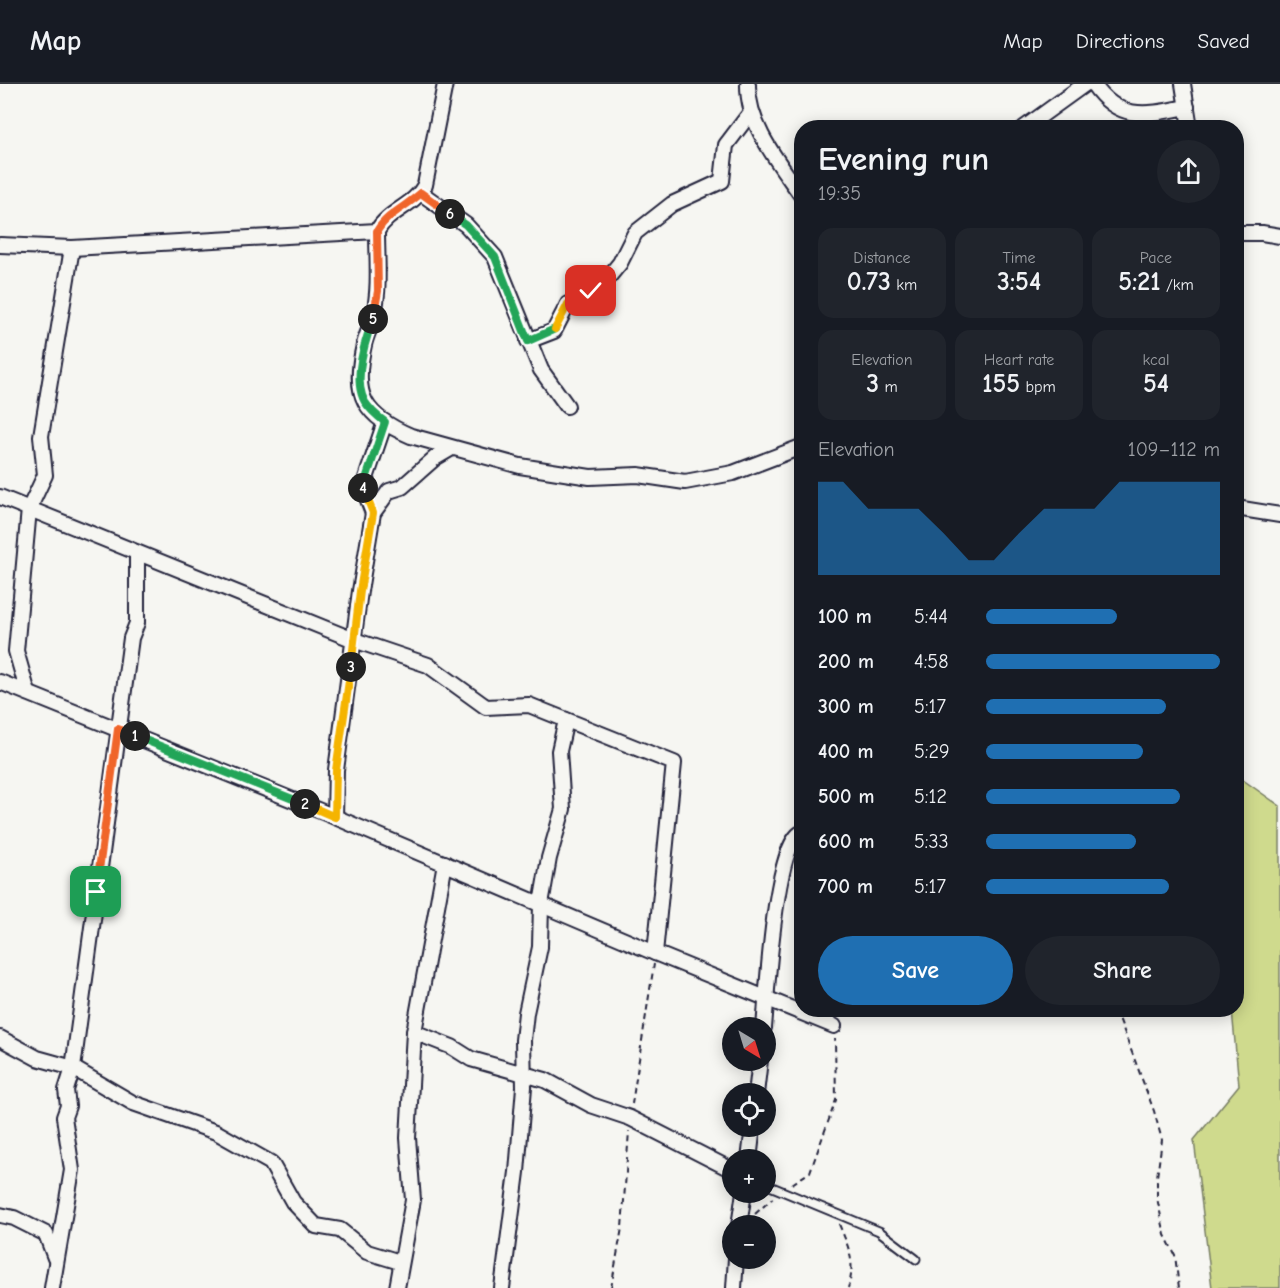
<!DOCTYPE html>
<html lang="en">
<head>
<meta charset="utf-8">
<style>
	:root { --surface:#171b24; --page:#20242c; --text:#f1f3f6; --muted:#9ea1a6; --line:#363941; --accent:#1f6fb2 }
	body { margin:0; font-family:"Comic Neue",sans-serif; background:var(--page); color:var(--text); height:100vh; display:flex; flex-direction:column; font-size:22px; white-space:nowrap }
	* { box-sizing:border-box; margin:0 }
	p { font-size:20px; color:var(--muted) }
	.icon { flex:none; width:33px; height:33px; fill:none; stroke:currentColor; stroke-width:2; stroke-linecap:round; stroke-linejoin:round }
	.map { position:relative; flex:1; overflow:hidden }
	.panel { position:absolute; left:794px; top:36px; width:450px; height:897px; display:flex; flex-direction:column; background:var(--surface); border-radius:24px; box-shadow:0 3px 15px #0003 }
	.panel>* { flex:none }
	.needle { width:39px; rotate:142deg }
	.fabs { position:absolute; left:722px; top:933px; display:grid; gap:12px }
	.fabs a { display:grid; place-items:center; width:54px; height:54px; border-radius:50%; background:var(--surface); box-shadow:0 3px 15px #0003; font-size:30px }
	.pin { position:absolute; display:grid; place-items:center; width:51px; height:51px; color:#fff; margin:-26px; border-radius:12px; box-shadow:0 3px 9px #0006 }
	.km { position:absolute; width:30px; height:30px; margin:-15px; border-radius:50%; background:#222; color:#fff; font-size:16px; line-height:30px; text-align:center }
	.round { display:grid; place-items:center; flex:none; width:63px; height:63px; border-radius:32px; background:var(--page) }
	.overview { display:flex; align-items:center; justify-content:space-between; height:102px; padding:0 24px }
	h1 { font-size:33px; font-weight:700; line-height:45px }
	.metrics { display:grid; grid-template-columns:repeat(3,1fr); gap:9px; height:102px; padding:6px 24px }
	.metrics div { display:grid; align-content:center; border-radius:15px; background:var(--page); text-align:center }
	.metrics b { font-size:26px; font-weight:700 }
	.metrics small { font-size:16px; font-weight:400 }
	.metrics p { font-size:16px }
	.chart { height:168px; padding:12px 24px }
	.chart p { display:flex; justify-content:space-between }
	.chart svg { width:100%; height:108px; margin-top:6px; fill:var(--accent); opacity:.7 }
	.action { display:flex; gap:12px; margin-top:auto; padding:12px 24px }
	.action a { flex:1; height:69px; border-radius:36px; background:var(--accent); color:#fff; font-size:24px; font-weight:700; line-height:69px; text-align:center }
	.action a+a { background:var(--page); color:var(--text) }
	ul { padding:0 24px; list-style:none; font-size:20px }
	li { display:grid; grid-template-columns:96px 72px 1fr; align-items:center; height:45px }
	li i { height:15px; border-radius:8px; background:var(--accent) }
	header { display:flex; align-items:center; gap:36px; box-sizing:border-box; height:84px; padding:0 30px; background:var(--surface); border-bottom:2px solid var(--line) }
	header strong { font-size:28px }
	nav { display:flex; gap:33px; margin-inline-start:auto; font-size:21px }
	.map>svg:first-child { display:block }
	.green { fill:#cfda8d; stroke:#787e64; stroke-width:1.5 }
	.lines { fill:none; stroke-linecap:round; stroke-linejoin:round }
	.lane-casing { stroke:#22223b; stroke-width:11 }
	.street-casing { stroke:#22223b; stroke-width:18 }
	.path { stroke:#22223b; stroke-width:2; stroke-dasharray:6 4.5; stroke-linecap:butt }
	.lane { stroke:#f6f6f2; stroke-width:7 }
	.street { stroke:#f6f6f2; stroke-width:14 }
	.split-1-casing { stroke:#fff; stroke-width:12 }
	.split-2-casing { stroke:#fff; stroke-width:12 }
	.split-3-casing { stroke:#fff; stroke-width:12 }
	.split-4-casing { stroke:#fff; stroke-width:12 }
	.split-5-casing { stroke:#fff; stroke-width:12 }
	.split-6-casing { stroke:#fff; stroke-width:12 }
	.split-7-casing { stroke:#fff; stroke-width:12 }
	.split-8-casing { stroke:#fff; stroke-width:12 }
	.split-1 { stroke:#f0652b; stroke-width:8 }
	.split-2 { stroke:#22a559; stroke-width:8 }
	.split-3 { stroke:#f5b400; stroke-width:8 }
	.split-4 { stroke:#f5b400; stroke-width:8 }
	.split-5 { stroke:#22a559; stroke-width:8 }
	.split-6 { stroke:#f0652b; stroke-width:8 }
	.split-7 { stroke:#22a559; stroke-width:8 }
	.split-8 { stroke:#f5b400; stroke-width:8 }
</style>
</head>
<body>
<header>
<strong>Map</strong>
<nav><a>Map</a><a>Directions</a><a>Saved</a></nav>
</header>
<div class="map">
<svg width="1280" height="1204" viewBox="0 0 1280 1204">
	<rect width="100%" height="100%" fill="#f6f6f2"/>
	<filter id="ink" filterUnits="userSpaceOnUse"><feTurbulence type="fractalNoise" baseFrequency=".0167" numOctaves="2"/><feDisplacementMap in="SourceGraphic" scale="12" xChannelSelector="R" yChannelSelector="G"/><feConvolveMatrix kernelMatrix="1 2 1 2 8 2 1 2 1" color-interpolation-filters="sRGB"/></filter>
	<g filter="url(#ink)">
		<!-- green -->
		<polygon class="green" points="1236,691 1280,722 1280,1204 1212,1204 1194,1056 1239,1001 1232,926 1236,926"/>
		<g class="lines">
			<!-- lane casing -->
			<g class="lane-casing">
				<polyline id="lane" points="765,1100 879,1147 916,1175"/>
			</g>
			<!-- street casing -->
			<g class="street-casing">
				<g id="street">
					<path d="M445 0 425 101C413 123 389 126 377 147 377 175 380 202 374 230 372 241 366 251 364 261 352 312 364 332 411 352L520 382 590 393 638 391 685 398 733 389 801 363"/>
					<path d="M748 0C747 41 779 79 801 111"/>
					<path d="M1093 0C1119 38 1146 31 1187 23"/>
					<polyline points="1183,0 1190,44"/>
					<polyline points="1024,44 1085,0"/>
					<polyline points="421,109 466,141 495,173 541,286 567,322"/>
					<polyline points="1236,149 1262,149 1280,152"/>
					<polyline points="0,161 72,164 377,147"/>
					<polyline points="528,257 554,247 568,220 582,219 591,207 598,206 620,179 635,149 672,120 722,97 726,61 751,28"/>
					<polyline points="0,413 354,556 428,581 486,623 529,621 674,679 655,869"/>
					<polyline points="1236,424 1280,431"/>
					<polyline points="373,429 363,403 385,338"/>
					<polyline points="0,598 335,733 655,869 834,942"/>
					<polyline points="28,609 16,567 29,425 45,391 41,352 72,164"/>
					<polyline points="335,733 336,686 360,507 373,429 389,407 402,403 435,374 452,364"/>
					<path d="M764 944C767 911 774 763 801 749"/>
					<polyline points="414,948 452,963 471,975 545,996 591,1021 630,1034 732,1086"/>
					<polyline points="0,954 37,974 73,984 133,1019 216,1048 271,1079 293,1118 316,1142 340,1146 367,1168 400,1178"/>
					<polyline points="756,1010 760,976"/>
					<polyline points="749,1076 753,1042"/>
					<polyline points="0,1131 14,1134 46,1150 55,1174"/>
					<polyline points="739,1142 744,1108"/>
					<polyline points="52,1204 72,1086 64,1033 68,1022 66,1006 73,984 131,554 137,539 137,469"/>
					<polyline points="397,1204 413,1116 408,1054 414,948 445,779"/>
					<polyline points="502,1204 517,1088 524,1003 523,956 526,929 540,863 541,820 549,774 563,725 559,667 566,636"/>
					<polyline points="734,1204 736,1174"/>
				</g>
			</g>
			<!-- path -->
			<g class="path">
				<polyline points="1116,926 1154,1027 1162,1056 1157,1093 1157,1114 1165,1151 1175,1171 1179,1204"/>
				<polyline points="632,1020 654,880"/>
				<polyline points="792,1100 810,1088 836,1016 835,955"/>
				<polyline points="755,1130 773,1114"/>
				<path d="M839 1140C849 1164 856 1179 848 1204"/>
				<polyline points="611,1204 622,1144 629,1047"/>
			</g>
			<!-- lane -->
			<use href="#lane" class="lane"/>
			<!-- street -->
			<use href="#street" class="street"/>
		</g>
	</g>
	<g class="lines" filter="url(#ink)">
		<!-- split-1 casing -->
		<g class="split-1-casing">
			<polyline id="split-1" points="96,808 118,645 135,652"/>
		</g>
		<!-- split-2 casing -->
		<g class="split-2-casing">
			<polyline id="split-2" points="135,652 305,720"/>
		</g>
		<!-- split-3 casing -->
		<g class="split-3-casing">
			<polyline id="split-3" points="305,720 335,733 336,686 351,583"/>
		</g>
		<!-- split-4 casing -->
		<g class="split-4-casing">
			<polyline id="split-4" points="351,583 360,507 373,429 363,404"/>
		</g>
		<!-- split-5 casing -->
		<g class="split-5-casing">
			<path id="split-5" d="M363 404 385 338C377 332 370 326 365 318 352 296 365 257 373 235"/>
		</g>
		<!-- split-6 casing -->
		<g class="split-6-casing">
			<path id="split-6" d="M373 235 378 207 377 147C387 130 407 122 421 109L450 130"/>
		</g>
		<!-- split-7 casing -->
		<g class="split-7-casing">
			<polyline id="split-7" points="450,130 466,141 495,173 528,257 555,245"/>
		</g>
		<!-- split-8 casing -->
		<g class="split-8-casing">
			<polyline id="split-8" points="555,245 568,220 582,219 591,207"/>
		</g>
		<!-- split-1 -->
		<use href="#split-1" class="split-1"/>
		<!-- split-2 -->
		<use href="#split-2" class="split-2"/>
		<!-- split-3 -->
		<use href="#split-3" class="split-3"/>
		<!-- split-4 -->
		<use href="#split-4" class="split-4"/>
		<!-- split-5 -->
		<use href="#split-5" class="split-5"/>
		<!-- split-6 -->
		<use href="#split-6" class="split-6"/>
		<!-- split-7 -->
		<use href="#split-7" class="split-7"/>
		<!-- split-8 -->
		<use href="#split-8" class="split-8"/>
	</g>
</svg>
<div class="fabs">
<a><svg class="needle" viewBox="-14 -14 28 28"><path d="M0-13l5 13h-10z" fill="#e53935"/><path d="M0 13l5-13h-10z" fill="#9ea1a6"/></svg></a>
<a><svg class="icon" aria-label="locate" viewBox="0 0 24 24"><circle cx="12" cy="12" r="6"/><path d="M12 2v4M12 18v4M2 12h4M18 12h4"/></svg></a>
<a>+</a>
<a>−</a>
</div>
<div class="pin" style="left:96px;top:808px;background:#1e9e55"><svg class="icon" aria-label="arrive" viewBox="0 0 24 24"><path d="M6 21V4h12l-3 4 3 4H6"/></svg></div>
<div class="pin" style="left:591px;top:207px;background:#d93025"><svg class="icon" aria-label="check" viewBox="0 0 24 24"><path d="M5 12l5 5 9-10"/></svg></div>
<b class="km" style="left:135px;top:652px">1</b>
<b class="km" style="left:305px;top:720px">2</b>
<b class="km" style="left:351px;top:583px">3</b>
<b class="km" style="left:363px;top:404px">4</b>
<b class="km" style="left:373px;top:235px">5</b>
<b class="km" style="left:450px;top:130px">6</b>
<section class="panel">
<div class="overview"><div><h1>Evening run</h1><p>19:35</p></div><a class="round"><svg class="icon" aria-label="share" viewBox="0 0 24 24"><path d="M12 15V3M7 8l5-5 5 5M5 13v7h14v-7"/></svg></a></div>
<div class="metrics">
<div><p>Distance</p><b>0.73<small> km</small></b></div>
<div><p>Time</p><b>3:54</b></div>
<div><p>Pace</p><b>5:21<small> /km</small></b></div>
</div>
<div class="metrics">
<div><p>Elevation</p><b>3<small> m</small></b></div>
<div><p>Heart rate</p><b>155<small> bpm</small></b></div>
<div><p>kcal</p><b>54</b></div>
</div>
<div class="chart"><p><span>Elevation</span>109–112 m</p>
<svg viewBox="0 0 160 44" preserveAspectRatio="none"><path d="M0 44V6L10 6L20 17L30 17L40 17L50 27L60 38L70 38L80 27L90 17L100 17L110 17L120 6L130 6L140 6L150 6L160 6V44z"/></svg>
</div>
<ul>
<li><b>100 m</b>5:44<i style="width:56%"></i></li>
<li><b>200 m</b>4:58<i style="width:100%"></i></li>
<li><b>300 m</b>5:17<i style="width:77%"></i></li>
<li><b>400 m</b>5:29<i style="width:67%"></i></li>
<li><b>500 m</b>5:12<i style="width:83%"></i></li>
<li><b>600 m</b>5:33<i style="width:64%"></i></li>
<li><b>700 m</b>5:17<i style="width:78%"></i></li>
</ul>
<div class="action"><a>Save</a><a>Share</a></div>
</section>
</div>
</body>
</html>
